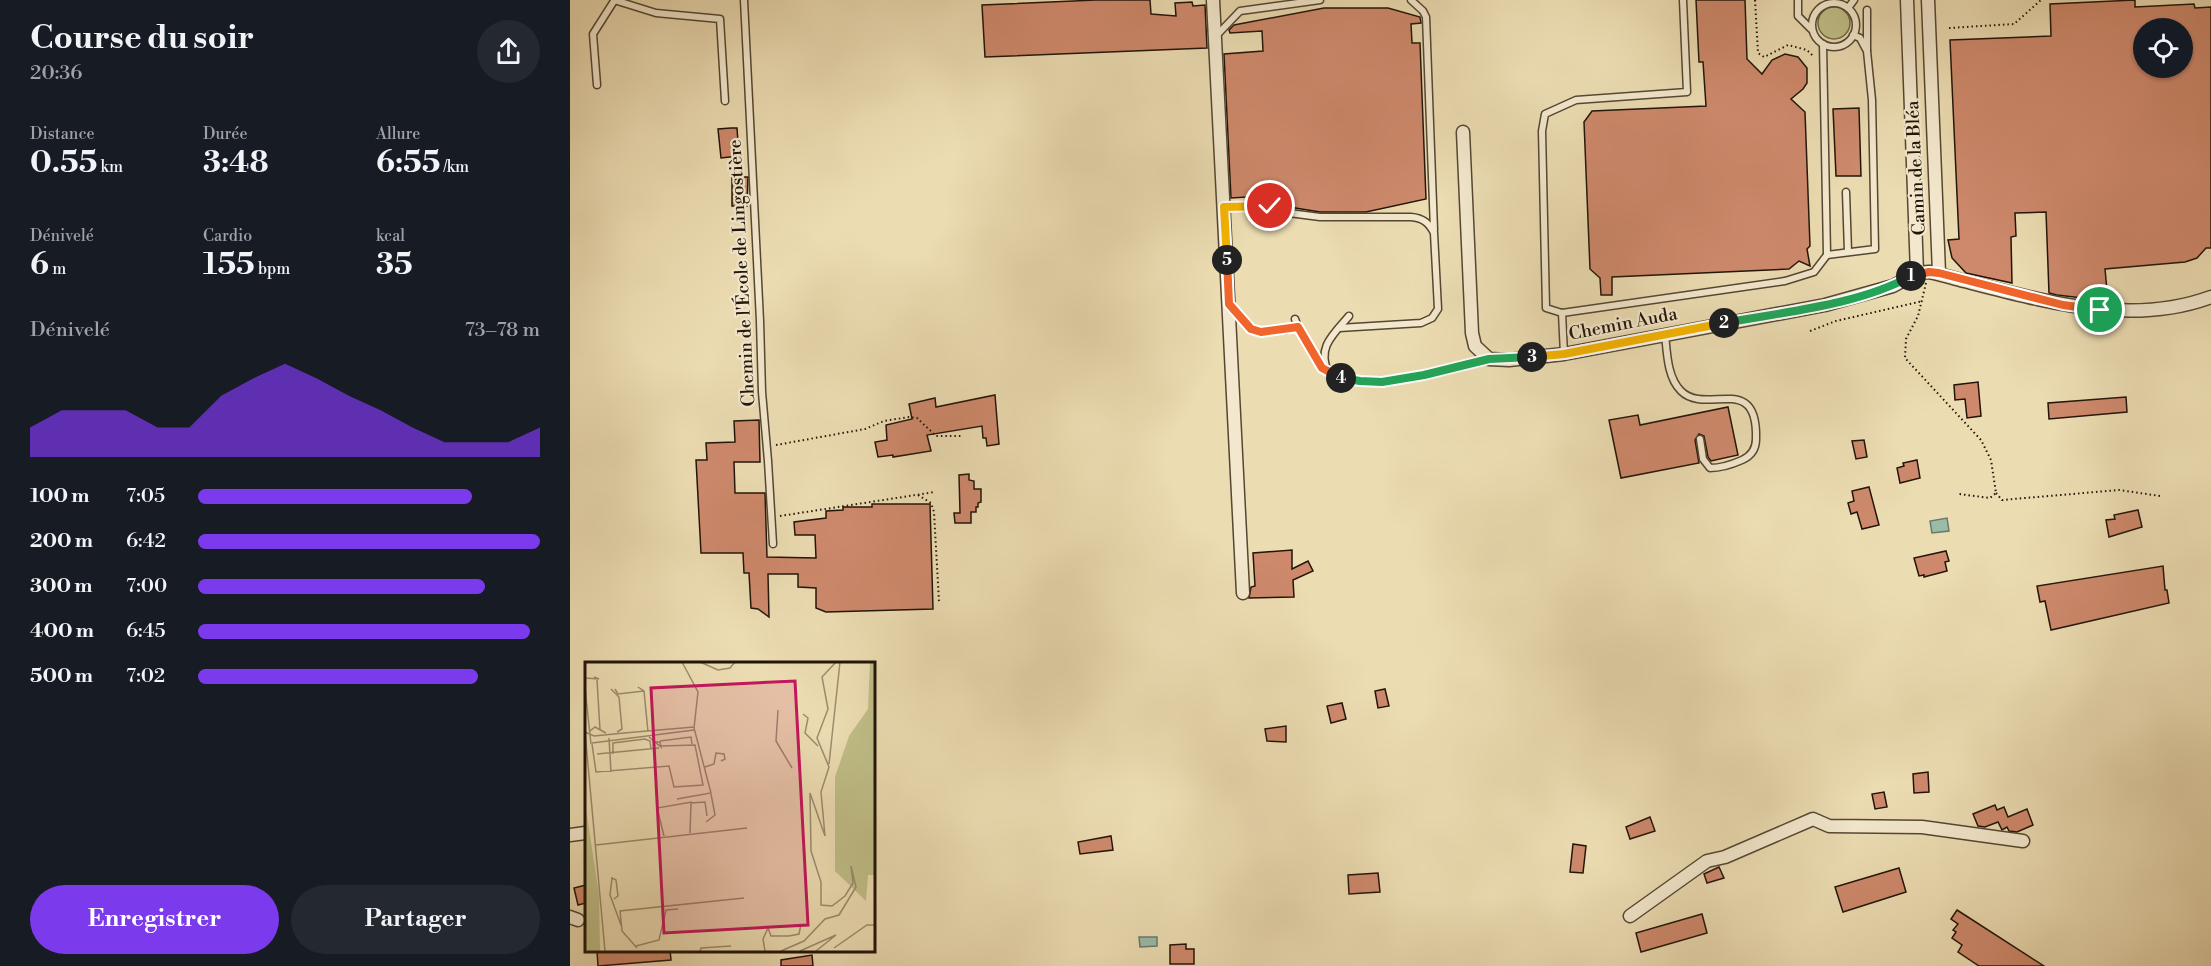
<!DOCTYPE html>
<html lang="fr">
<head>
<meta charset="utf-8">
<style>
	:root { --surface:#171b24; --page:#242831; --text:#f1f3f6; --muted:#9ea1a6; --accent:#7c3aed }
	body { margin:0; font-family:"Libre Bodoni",serif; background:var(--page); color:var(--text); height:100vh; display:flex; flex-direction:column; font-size:22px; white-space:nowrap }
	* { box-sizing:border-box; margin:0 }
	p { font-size:20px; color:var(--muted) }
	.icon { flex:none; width:33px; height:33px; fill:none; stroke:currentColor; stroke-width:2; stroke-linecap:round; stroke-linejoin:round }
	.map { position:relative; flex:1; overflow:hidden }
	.details { display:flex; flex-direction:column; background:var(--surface); width:570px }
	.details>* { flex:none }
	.buttons { position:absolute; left:1563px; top:18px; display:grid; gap:12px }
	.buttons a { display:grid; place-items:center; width:60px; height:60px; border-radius:50%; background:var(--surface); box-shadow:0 2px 4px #0004; font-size:30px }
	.pin { position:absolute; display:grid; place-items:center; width:51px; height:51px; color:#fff; margin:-26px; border:3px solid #fff; border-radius:50%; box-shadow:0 2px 6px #0007 }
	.km { position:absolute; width:30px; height:30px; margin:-15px; border-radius:50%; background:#222; color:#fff; font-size:16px; line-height:30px; text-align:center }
	.round { display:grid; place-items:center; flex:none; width:63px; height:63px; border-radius:32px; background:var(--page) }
	.summary { display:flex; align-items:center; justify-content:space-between; height:102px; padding:0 30px }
	h1 { font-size:33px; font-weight:700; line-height:45px }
	.metrics { display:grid; grid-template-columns:repeat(3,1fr); gap:9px; height:102px; padding:6px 30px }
	.metrics div { display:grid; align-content:center }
	.metrics b { font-size:30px; font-weight:700 }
	.metrics small { font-size:16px; font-weight:400 }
	.metrics p { font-size:16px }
	.chart { height:168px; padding:12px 30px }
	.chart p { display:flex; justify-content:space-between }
	.chart svg { width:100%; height:108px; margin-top:6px; fill:var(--accent); opacity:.7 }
	.button { display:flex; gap:12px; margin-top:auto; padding:12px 30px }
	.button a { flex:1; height:69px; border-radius:36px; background:var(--accent); color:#fff; font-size:24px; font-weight:700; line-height:69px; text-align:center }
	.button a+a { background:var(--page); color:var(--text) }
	ul { padding:0 30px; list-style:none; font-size:20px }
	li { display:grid; grid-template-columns:96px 72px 1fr; align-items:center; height:45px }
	li i { height:15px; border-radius:8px; background:var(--accent) }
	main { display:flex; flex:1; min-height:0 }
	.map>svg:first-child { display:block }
	.green { fill:#c0be87; stroke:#706a48; stroke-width:1.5 }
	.water { fill:#99bca8; stroke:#697968; stroke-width:1.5 }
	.building { fill:#ce896c; stroke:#211509; stroke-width:1.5; fill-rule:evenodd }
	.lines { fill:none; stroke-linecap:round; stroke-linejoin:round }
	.service-casing { stroke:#544733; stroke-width:9 }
	.minor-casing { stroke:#544733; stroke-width:15 }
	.path { stroke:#211509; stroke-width:2; stroke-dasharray:1.5 3; stroke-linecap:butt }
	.service { stroke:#f3e8cd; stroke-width:6 }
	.minor { stroke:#f3e8cd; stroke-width:12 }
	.split-1-casing { stroke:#fff; stroke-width:12 }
	.split-2-casing { stroke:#fff; stroke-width:12 }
	.split-3-casing { stroke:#fff; stroke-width:12 }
	.split-4-casing { stroke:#fff; stroke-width:12 }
	.split-5-casing { stroke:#fff; stroke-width:12 }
	.split-6-casing { stroke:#fff; stroke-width:12 }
	.split-1 { stroke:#f0652b; stroke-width:8 }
	.split-2 { stroke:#22a559; stroke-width:8 }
	.split-3 { stroke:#f5b400; stroke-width:8 }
	.split-4 { stroke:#22a559; stroke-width:8 }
	.split-5 { stroke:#f0652b; stroke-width:8 }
	.split-6 { stroke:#f5b400; stroke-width:8 }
	.labels { text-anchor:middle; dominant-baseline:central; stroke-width:4.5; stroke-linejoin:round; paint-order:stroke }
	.street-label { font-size:18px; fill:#211509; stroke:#f3e8cd }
	.inset-road { fill:none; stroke:#9b8c6e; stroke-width:1.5 }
	.view { fill:#c2185b; fill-opacity:0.15; stroke:#c2185b; stroke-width:3 }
	.inset-edge { fill:none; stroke:#211509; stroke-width:3 }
</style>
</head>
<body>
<main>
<section class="details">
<div class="summary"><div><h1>Course du soir</h1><p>20:36</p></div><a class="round"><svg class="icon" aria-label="share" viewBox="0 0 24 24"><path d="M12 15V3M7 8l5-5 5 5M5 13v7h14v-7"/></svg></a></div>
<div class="metrics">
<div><p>Distance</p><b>0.55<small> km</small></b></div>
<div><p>Durée</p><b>3:48</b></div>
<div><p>Allure</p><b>6:55<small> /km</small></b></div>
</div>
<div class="metrics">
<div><p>Dénivelé</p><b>6<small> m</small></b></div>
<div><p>Cardio</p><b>155<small> bpm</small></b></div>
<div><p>kcal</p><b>35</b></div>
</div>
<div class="chart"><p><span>Dénivelé</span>73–78 m</p>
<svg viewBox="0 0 160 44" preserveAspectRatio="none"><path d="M0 44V32L10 25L20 25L30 25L40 32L50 32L60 19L70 12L80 6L90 12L100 19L110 25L120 32L130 38L140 38L150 38L160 32V44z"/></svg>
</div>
<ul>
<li><b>100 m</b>7:05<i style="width:80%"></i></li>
<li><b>200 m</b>6:42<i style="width:100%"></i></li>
<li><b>300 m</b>7:00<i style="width:84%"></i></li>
<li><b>400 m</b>6:45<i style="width:97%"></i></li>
<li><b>500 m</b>7:02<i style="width:82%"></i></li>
</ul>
<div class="button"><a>Enregistrer</a><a>Partager</a></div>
</section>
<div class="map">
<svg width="1641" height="966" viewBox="0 0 1641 966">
	<rect width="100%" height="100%" fill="#ecdcb2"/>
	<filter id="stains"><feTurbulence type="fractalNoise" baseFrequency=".00333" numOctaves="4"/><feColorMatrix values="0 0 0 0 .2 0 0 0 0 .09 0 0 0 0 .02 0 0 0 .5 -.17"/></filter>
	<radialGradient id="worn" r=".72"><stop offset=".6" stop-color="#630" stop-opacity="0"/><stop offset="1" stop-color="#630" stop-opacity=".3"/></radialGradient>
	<!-- green -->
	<circle class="green" cx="1264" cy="23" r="16"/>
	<!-- water -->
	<g class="water">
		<polygon points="1377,518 1379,531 1362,533 1360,521"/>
		<polygon points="569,937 587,937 587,946 570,947"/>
	</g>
	<!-- building -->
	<g class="building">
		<polygon points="526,0 580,0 581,14 606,16 605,3 622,2 623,6 635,5 637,48 415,57 412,5"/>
		<polygon points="1126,0 1175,0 1177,59 1192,74 1202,60 1215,54 1228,57 1237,68 1237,83 1233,89 1221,99 1235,112 1240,246 1237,249 1240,266 1229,261 1219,269 1042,277 1042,295 1031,295 1030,278 1020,269 1014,122 1022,111 1136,106 1133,62 1129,62"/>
		<path d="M1565 0V7L1624 4 1625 8 1641 7V248H1636L1627 258 1615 262 1535 269 1538 301 1487 295 1479 293 1476 212 1445 213 1446 236 1441 237 1442 283 1396 273 1382 258 1378 240 1389 239 1380 40 1481 36 1480 4ZM1574 28H1612V68H1574Z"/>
		<polygon points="754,8 818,8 850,17 851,23 841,24 842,43 850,43 856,199 796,212 750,212 713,206 712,195 661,198 654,54 693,51 692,31 660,33 659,30 664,25"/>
		<polygon points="1289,108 1291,176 1266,176 1263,109"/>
		<polygon points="161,128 167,128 169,156 151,158 148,129"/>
		<polygon points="162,177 178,177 177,206 162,206"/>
		<polygon points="1408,382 1411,416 1397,418 1395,399 1385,400 1384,385"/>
		<polygon points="425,395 429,444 417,446 416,438 413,438 412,426 357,435 361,451 323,457 323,455 308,457 305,442 317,440 316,425 342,419 339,404 365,398 366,407"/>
		<polygon points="1556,397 1557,412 1479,419 1478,403"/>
		<polygon points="1158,407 1168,455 1141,461 1138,457 1134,436 1129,434 1125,440 1129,463 1051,478 1039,420 1068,415 1070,425"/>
		<polygon points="189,420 190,462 164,462 165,493 195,493 197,557 246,558 245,535 225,535 224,522 256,518 256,511 273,510 273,507 302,507 302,504 360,504 363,609 256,612 246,608 246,588 228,587 228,574 198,574 199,617 188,609 181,608 179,573 174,573 173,553 131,553 126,460 137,460 136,443 165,442 164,421"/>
		<polygon points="1294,440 1297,457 1286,459 1282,441"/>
		<polygon points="1347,460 1350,478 1330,483 1327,468 1334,466 1333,463"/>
		<polygon points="399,474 399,480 404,481 404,489 411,489 411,502 408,503 408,507 406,507 406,512 401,512 401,523 385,523 384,513 390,513 389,475"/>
		<polygon points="1299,487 1309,525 1292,529 1287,512 1281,514 1278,503 1284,501 1282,491"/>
		<polygon points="1568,510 1572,527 1539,537 1536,520 1545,519 1544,515"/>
		<polygon points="722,550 722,569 738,561 743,571 723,580 724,597 679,598 681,587 685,586 683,553"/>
		<polygon points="1376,551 1379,561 1375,562 1377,571 1354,577 1354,575 1349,576 1344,558"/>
		<polygon points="1593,566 1595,590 1597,590 1599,603 1481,630 1475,601 1470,602 1467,586"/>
		<polygon points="815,689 819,706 808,708 805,691"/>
		<polygon points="772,703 776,719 761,723 757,706"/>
		<polygon points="716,726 716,742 697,741 695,729"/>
		<polygon points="1358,772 1359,792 1344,793 1343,774"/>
		<polygon points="1314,792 1317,807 1305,809 1302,794"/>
		<polygon points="1425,805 1427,810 1434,807 1438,817 1457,809 1463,825 1447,832 1439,831 1437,827 1432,830 1428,822 1415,827 1408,826 1403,814"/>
		<polygon points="1080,817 1085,831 1060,839 1056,827"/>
		<polygon points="541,836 543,850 510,854 508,842"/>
		<polygon points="1003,844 1016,846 1013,873 1000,872"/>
		<polygon points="1149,867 1154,878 1137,883 1134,874"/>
		<polygon points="1329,868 1336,892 1273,912 1265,887"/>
		<polygon points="808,873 810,892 779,894 778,875"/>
		<polygon points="16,885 16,903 8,905 4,888"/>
		<polygon points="1387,910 1474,966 1409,966 1388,952 1392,945 1382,938 1386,932 1383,930 1388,924 1381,919"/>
		<polygon points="1132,914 1137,933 1071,952 1066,933"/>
		<polygon points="616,944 616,949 624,949 624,964 600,964 600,945"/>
		<polygon points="37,950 100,950 101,960 28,966 27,951"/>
		<polygon points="242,955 243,966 211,966 211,960"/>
	</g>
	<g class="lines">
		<!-- service casing -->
		<g class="service-casing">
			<g id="service">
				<polyline points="44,0 86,13 150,19 155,101"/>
				<polyline points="174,0 190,321 192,392 198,461 203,544"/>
				<polyline points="841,0 853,11 856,17 864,230"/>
				<polyline points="1113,0 1117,92 1006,100 975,114 972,131 976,308 992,313 1215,281 1244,272 1257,255 1253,44"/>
				<polyline points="1228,0 1228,16 1241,29"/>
				<circle cx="1264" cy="25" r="22"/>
				<polyline points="1278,8 1284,0"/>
				<polyline points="1297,10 1297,50"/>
				<polyline points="646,36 670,11 750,0"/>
				<polyline points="27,85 23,34 44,1"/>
				<polyline points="1276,192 1278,252"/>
				<path d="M654 207 700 206 711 212 750 217H841C853 218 859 223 864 233L868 309 862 318 851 323 769 328"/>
				<polyline points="1257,255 1305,249 1302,100 1297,51 1290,38 1283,35"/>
				<polyline points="660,304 681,329 686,331 716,330 728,327"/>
				<polyline points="992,313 994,354"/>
				<path d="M725 319C728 328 745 361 752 367 782 399 881 370 918 359"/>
				<path d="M1095 334C1097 352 1097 377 1111 391 1136 416 1188 371 1186 439 1186 450 1181 456 1172 460 1163 464 1150 468 1140 468L1133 459 1130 439"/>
				<path d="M758 372C747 347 763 335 779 316"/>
			</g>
		</g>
		<!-- minor casing -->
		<g class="minor-casing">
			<g id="minor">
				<polyline points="643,0 673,593"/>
				<polyline points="1337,0 1347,273"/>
				<polyline points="1358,0 1369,273"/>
				<path d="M893 132 902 333 905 346 919 359 939 360 994 354 1255 305 1323 286 1347 273 1359 272C1371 274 1382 278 1394 281 1474 301 1560 327 1641 297"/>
				<polyline points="0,835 15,833"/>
				<polyline points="1060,916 1137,861 1155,857 1243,819 1259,826 1352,827 1453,841"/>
				<polyline points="0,917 8,920"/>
			</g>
		</g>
		<!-- path -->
		<g class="path">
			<polyline points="1185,0 1188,53 1194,57 1218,45 1237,50 1244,57"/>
			<polyline points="1379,28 1444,24 1471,0"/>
			<polyline points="1356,283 1348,316 1336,339 1335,358 1411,440 1421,460 1426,493 1420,498 1389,494"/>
			<polyline points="1240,331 1266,321 1353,301"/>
			<polyline points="206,445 295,429 314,421 339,417 347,418 366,436 392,436"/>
			<polyline points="1426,493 1432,500 1549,490 1590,496"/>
			<polyline points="348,495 361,503 364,512 369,602"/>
			<polyline points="210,516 365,492"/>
		</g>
		<!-- service -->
		<use href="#service" class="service"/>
		<!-- minor -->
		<use href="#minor" class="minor"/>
	</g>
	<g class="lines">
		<!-- split-1 casing -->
		<g class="split-1-casing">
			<polyline id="split-1" points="1341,276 1359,272 1369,273 1493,305 1530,310"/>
		</g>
		<!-- split-2 casing -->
		<g class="split-2-casing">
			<path id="split-2" d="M1154 323C1213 312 1289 305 1341 276"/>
		</g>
		<!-- split-3 casing -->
		<g class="split-3-casing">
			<polyline id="split-3" points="962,357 994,354 1154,323"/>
		</g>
		<!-- split-4 casing -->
		<g class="split-4-casing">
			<polyline id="split-4" points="771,378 790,381 812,382 854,375 919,359 962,357"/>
		</g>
		<!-- split-5 casing -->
		<g class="split-5-casing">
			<polyline id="split-5" points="657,260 659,304 681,329 691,332 728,327 752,368 771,378"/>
		</g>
		<!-- split-6 casing -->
		<g class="split-6-casing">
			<polyline id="split-6" points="657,260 654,207 700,206"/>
		</g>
		<!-- split-1 -->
		<use href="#split-1" class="split-1"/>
		<!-- split-2 -->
		<use href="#split-2" class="split-2"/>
		<!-- split-3 -->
		<use href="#split-3" class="split-3"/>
		<!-- split-4 -->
		<use href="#split-4" class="split-4"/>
		<!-- split-5 -->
		<use href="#split-5" class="split-5"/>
		<!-- split-6 -->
		<use href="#split-6" class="split-6"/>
	</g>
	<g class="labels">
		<!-- street labels -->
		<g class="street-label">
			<text transform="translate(1346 168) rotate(-93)">Camin de la Bléa</text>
			<text transform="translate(172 273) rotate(-93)">Chemin de l'École de Lingostière</text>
			<text transform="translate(1053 324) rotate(-11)">Chemin Auda</text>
		</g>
	</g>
	<!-- overview -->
	<g transform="translate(15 662)">
		<rect width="290" height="290" fill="#ecdcb2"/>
		<path d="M285 0H289L290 213H283L281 239 250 209V115L264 74 283 47ZM0 140 14 233 15 289H2L0 284Z" fill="#c0be87"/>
		<path class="inset-road" d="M115 0 133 8 145 6 150 0M0 16 14 17 9 15M12 18 15 68M53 25 59 29 63 70M0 26 6 82M26 27 34 35 37 67 32 70M30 27 33 32 59 29M193 48 191 79 207 106M218 52 223 56 220 71 233 84M5 69 10 65 21 71M0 70 20 289M0 70 9 74 39 71M39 71 109 65M64 75 76 85 75 80H70M24 76 26 110M75 79 106 75 107 82M7 81 109 68M7 82 11 110 84 104 89 125 118 123 110 83 76 84M12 92 74 86M28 92V81L60 77 65 79 66 88M244 102 255 0M120 105 129 102 131 91 139 92 140 97 136 99M92 137 126 131 109 66 113 30 97 0M121 160 130 153 126 132M105 171 106 141 120 140 122 154M79 174 72 146 107 140M11 183 162 166M29 237 33 234 31 218 27 216 25 233 36 263M51 284 74 278 81 248 93 247M52 286 37 269 35 249 159 236M249 286 282 263H290M115 289 116 286 146 284M180 289 178 277 183 266 186 274H204L214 272 216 262M196 289 219 279 240 257 254 253 271 225 266 204 268 221 260 234 247 244 236 243V220L226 189 225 131 240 174 236 130 244 105 232 76 243 47 237 15 251 0M215 289 251 273 231 289"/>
		<path class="view" d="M210 19 223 263 79 271 66 26Z"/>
		<rect width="290" height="290" class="inset-edge"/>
	</g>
	<rect width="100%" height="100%" filter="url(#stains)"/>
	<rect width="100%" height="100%" fill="url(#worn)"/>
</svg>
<div class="buttons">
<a><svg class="icon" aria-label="locate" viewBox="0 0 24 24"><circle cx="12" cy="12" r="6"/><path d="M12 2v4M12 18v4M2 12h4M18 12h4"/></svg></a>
</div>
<div class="pin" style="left:1530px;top:310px;background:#1e9e55"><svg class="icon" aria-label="arrive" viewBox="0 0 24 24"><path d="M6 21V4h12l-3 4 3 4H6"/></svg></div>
<div class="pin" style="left:700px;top:206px;background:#d93025"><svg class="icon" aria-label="check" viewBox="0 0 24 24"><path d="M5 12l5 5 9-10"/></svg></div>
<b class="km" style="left:1341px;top:276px">1</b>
<b class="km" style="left:1154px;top:323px">2</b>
<b class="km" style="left:962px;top:357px">3</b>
<b class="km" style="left:771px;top:378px">4</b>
<b class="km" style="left:657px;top:260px">5</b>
</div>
</main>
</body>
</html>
